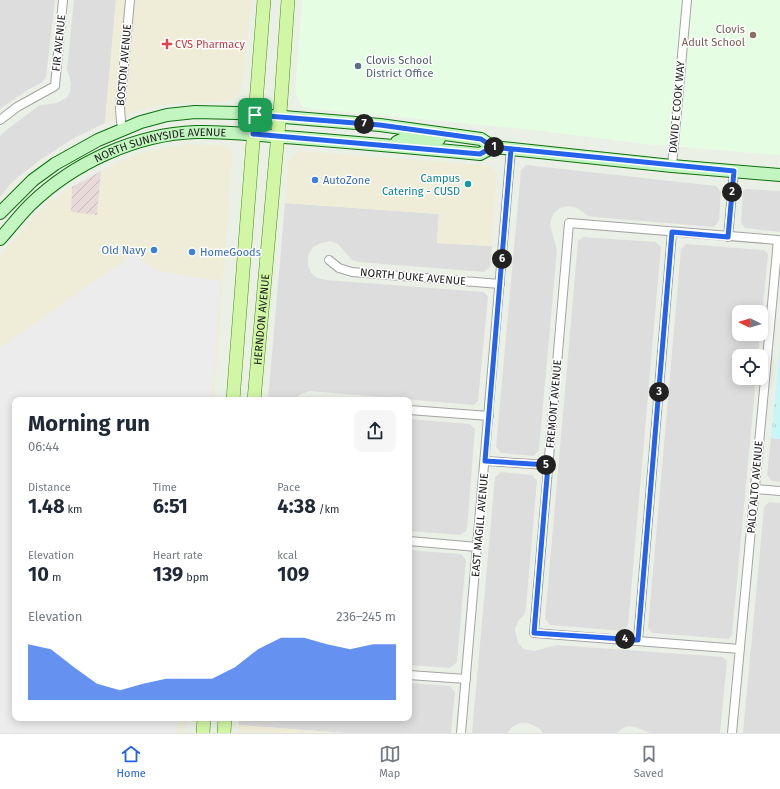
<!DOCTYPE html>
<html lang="en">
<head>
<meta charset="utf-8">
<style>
	:root { --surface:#fff; --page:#f6f6f7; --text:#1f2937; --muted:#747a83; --line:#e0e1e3; --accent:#2563eb }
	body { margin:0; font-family:"Fira Sans",sans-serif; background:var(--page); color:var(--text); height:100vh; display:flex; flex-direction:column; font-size:15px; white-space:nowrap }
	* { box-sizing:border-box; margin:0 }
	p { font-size:13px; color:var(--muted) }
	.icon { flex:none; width:22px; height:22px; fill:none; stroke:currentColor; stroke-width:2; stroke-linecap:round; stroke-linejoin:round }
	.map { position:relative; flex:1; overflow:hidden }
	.sheet { position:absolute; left:12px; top:397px; width:400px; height:324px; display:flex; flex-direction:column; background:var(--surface); border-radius:8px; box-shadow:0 2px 10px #0003 }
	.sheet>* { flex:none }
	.needle { width:26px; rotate:275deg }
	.controls { position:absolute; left:732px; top:305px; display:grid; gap:8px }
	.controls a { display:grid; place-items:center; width:36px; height:36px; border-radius:8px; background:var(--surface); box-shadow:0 2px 10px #0003; font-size:20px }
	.pin { position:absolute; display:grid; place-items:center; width:34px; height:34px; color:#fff; margin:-17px; border-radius:8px; box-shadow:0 2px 6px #0006 }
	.km { position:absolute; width:20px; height:20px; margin:-10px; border-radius:50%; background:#222; color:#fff; font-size:11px; line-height:20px; text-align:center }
	.round { display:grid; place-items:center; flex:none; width:42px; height:42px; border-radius:8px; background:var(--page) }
	.summary { display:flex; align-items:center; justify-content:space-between; height:68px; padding:0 16px }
	h1 { font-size:22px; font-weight:700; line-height:30px }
	.metrics { display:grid; grid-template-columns:repeat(3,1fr); gap:6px; height:68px; padding:4px 16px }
	.metrics div { display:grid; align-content:center }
	.metrics b { font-size:20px; font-weight:700 }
	.metrics small { font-size:11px; font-weight:400 }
	.metrics p { font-size:11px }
	.chart { height:112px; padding:8px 16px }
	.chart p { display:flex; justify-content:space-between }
	.chart svg { width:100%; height:72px; margin-top:4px; fill:var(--accent); opacity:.7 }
	.tab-bar { display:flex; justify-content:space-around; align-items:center; height:56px; border-top:1px solid var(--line); background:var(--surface); font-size:11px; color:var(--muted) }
	.tab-bar a { display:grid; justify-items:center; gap:2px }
	.tab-bar .on { color:var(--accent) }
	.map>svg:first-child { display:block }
	.residential { fill:#dedddd }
	.commercial { fill:#efedd7 }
	.industrial { fill:url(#industrial-furrows) }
	.education { fill:#e5fde2 }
	.park { fill:url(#park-tufts) }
	.parking { fill:#ececec }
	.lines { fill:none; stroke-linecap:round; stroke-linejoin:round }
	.minor-casing { stroke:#a4a4a4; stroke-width:10 }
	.secondary-casing { stroke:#0e700d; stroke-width:14 }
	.primary-casing { stroke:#47910b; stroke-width:14 }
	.minor { stroke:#fff; stroke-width:8 }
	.secondary { stroke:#c2f5bf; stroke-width:12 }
	.primary { stroke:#d1f6a6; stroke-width:13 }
	.route-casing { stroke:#fff; stroke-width:8 }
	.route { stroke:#2563eb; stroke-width:5 }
	.education-dot { fill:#8d6e63; stroke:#fff; stroke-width:1.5 }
	.health-dot { fill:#e0444e; stroke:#fff; stroke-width:1.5 }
	.service-dot { fill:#5c6f8a; stroke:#fff; stroke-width:1.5 }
	.shop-dot { fill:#3f7fe0; stroke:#fff; stroke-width:1.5 }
	.culture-dot { fill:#0f9aa8; stroke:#fff; stroke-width:1.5 }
	.labels { text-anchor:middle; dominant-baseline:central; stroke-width:3; stroke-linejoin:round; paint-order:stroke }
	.education-label { font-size:11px; fill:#785e54; stroke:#fff; text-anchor:end }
	.street-label { font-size:11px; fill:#202020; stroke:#fff }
	.health-label { font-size:11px; fill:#be3a42; stroke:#fff; text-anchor:start }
	.service-label { font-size:11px; fill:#4e5e75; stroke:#fff; text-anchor:start }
	.culture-label { font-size:11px; fill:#0d838f; stroke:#fff; text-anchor:end }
	.shop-label { font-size:11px; fill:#366cbe; stroke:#fff; text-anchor:start }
</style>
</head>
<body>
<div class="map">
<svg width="780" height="733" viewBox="0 0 780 733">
	<defs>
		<pattern id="industrial-furrows" width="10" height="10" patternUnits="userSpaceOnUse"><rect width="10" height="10" fill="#e8dad9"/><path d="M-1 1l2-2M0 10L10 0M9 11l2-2" fill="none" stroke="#c7bbba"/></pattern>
		<pattern id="park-tufts" width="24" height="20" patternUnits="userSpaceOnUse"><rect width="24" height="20" fill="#c7f6f4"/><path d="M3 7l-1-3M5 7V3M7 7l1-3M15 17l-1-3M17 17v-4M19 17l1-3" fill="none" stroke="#abd3d1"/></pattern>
	</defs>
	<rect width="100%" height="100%" fill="#ebf0e7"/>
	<!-- residential -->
	<g class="residential">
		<polygon points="0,0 55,0 46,77 41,83 29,89 0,109"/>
		<polygon points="74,0 116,0 105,123 74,138 40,160 12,182 0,197 0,136 9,128 40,105 57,103 67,97 70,92 71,82 67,69"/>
		<polygon points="526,165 716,186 721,192 719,221 714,227 594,217 588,216 577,208 569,206 560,208 554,213 551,219 550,225 557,250 539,450 534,456 501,453 496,447 521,170"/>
		<polygon points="746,189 780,191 780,232 745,228 741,222 743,191"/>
		<polygon points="285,203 439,214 437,243 492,246 490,267 484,272 359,262 352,260 338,244 330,241 321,243 313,247 308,255 308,265 311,273 317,278 326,280 484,292 488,297 478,401 474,405 310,391 301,394 293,400 268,400"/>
		<polygon points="583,237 656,242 661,247 628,626 622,631 550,625 545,619 578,241"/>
		<polygon points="686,244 764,250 768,254 761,327 761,312 739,312 739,334 760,334 758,356 739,356 739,378 756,378 732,635 729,639 652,633 648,628 681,249"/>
		<polygon points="409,419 470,424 475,429 467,530 460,535 409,531"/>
		<polygon points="771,438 780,439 780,482 772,481 767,475"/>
		<polygon points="501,472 532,475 537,481 526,608 524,615 518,621 515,629 518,643 524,649 534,651 557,645 723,657 727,662 720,733 650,733 635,727 628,726 623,728 617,733 543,733 539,728 528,723 520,723 512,727 507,733 472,733 495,477"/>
		<polygon points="769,502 780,503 780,733 743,733 764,507"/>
		<polygon points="409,550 461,554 466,560 457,662 450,668 409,665"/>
		<polygon points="409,683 450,686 455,692 451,733 345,733 239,725 239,718 409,718"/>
	</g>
	<!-- commercial -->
	<g class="commercial">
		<polygon points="116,0 252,0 241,92 231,101 169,104 137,111 105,123"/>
		<polygon points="188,144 226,146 233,150 214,400 15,400 15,718 186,718 184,733 0,733 0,255 48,201 57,198 72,187 71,212 97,214 101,171 135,155 152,150"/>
		<polygon points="299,151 492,166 497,174 492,246 437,243 439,214 285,203 288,161"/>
		<polygon points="239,725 345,733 238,733"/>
	</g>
	<!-- industrial -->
	<polygon class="industrial" points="101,171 97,215 71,212 72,187"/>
	<!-- education -->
	<polygon class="education" points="302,0 780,0 780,155 646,144 533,130 303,108 295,92"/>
	<!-- park -->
	<polygon class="park" points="780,344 780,439 771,438"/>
	<!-- parking -->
	<polygon class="parking" points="136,252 142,260 157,271 221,281 211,400 15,400 15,718 178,718 177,733 0,733 0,348"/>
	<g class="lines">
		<!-- minor casing -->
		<g class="minor-casing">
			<g id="minor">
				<polyline points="0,120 17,107 55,86 63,0"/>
				<polyline points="123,129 121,122 120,108 130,0"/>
				<polyline points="672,166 687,0"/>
				<polyline points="728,237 734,171"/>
				<polyline points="329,260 339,268 352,272 500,284"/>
				<polyline points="409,410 489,416"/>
				<polyline points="485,461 549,465"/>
				<polyline points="755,489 780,491"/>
				<polyline points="409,541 477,547"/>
				<polyline points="638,640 672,232"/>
				<polyline points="409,675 466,679"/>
				<polyline points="461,733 511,149"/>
				<polyline points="732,733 778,240 569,223 534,633 740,649"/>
			</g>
		</g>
		<!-- secondary casing -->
		<g class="secondary-casing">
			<g id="secondary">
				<polyline points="396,146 397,142 406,138 430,141 439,139"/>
				<polyline points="0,213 33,180 55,164 98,140 141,122 167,115 195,112 237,113 380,125 481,139 493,147 672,166 780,175"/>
				<path id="s1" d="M0 239C10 228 19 216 30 205 73 163 136 134 196 132 230 131 264 136 298 138 359 143 419 148 480 154L493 147"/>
			</g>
		</g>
		<!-- primary casing -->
		<g class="primary-casing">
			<g id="primary">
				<polyline points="233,400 264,0"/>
				<path id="s2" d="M254 400 281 100 288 0"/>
				<polyline points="203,733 204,718"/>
				<polyline points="224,733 225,718"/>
			</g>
		</g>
		<!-- minor -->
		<use href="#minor" class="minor"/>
		<!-- secondary -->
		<use href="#secondary" class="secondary"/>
		<!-- primary -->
		<use href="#primary" class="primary"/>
	</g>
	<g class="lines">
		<!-- route casing -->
		<g class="route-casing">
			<polyline id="route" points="255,115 253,134 480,154 493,147 734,171 728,237 672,232 638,640 534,633 548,465 485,461 511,149 493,147 481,139 380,125 255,115"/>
		</g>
		<!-- route -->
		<use href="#route" class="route"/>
	</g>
	<!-- markers -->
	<circle class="education-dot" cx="753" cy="35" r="4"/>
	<path class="health-dot" d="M165 38h4v4h4v4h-4v4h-4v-4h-4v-4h4z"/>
	<circle class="service-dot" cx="358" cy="66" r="4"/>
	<g class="shop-dot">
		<circle cx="315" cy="180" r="4"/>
		<circle cx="154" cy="250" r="4"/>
		<circle cx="192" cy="252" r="4"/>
	</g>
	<circle class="culture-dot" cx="468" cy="184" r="4"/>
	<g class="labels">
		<!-- education labels -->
		<g class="education-label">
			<text x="745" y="29">Clovis<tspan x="745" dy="13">Adult School</tspan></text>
		</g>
		<!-- street labels -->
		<g class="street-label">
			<text transform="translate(59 43) rotate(-84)">FIR AVENUE</text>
			<text transform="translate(124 65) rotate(-85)">BOSTON AVENUE</text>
			<text transform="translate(677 107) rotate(-85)">DAVID E COOK WAY</text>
			<text stroke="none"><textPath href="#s1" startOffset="193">NORTH SUNNYSIDE AVENUE</textPath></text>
			<text transform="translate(413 277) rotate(5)">NORTH DUKE AVENUE</text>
			<text stroke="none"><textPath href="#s2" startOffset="81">HERNDON AVENUE</textPath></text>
			<text transform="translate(554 404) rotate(-85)">FREMONT AVENUE</text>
			<text transform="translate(755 487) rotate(-85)">PALO ALTO AVENUE</text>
			<text transform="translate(480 525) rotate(-85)">EAST MAGILL AVENUE</text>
		</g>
		<!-- health labels -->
		<g class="health-label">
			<text x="175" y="44">CVS Pharmacy</text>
		</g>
		<!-- service labels -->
		<g class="service-label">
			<text x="366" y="60">Clovis School<tspan x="366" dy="13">District Office</tspan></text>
		</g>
		<!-- culture labels -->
		<g class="culture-label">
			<text x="460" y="178">Campus<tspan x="460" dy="13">Catering - CUSD</tspan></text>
		</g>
		<!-- shop labels -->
		<g class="shop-label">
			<text x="323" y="180">AutoZone</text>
			<text x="146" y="250" text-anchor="end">Old Navy</text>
			<text x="200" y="252">HomeGoods</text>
		</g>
	</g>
</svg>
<div class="controls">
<a><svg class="needle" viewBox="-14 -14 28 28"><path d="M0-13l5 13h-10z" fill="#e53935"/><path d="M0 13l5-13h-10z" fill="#747a83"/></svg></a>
<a><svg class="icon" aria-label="locate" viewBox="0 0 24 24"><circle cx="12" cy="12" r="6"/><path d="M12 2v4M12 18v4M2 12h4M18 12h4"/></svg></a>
</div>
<div class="pin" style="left:255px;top:115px;background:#1e9e55"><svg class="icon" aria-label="arrive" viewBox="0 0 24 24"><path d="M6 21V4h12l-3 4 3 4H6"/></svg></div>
<b class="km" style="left:494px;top:147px">1</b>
<b class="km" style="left:732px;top:192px">2</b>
<b class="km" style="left:659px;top:392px">3</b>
<b class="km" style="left:625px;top:639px">4</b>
<b class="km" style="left:546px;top:465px">5</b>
<b class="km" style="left:502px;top:259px">6</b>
<b class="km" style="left:364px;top:124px">7</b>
<section class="sheet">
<div class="summary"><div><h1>Morning run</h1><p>06:44</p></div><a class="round"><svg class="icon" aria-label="share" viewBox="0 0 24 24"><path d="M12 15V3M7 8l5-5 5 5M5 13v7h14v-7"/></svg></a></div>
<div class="metrics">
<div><p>Distance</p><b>1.48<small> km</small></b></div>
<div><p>Time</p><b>6:51</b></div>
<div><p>Pace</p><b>4:38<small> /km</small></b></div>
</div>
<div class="metrics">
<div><p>Elevation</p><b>10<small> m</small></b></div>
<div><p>Heart rate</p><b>139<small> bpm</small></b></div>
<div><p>kcal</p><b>109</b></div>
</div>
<div class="chart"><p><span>Elevation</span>236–245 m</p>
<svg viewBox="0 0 160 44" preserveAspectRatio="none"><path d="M0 44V10L10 13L20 24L30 34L40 38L50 34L60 31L70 31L80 31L90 24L100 13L110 6L120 6L130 10L140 13L150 10L160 10V44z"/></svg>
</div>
</section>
</div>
<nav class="tab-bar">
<a class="on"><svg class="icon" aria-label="home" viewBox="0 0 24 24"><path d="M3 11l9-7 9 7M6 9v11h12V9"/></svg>Home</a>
<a><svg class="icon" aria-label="map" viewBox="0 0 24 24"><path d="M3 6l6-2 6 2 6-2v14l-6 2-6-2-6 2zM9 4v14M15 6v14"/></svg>Map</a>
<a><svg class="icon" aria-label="saved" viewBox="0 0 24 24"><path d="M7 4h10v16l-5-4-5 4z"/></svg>Saved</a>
</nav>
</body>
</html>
